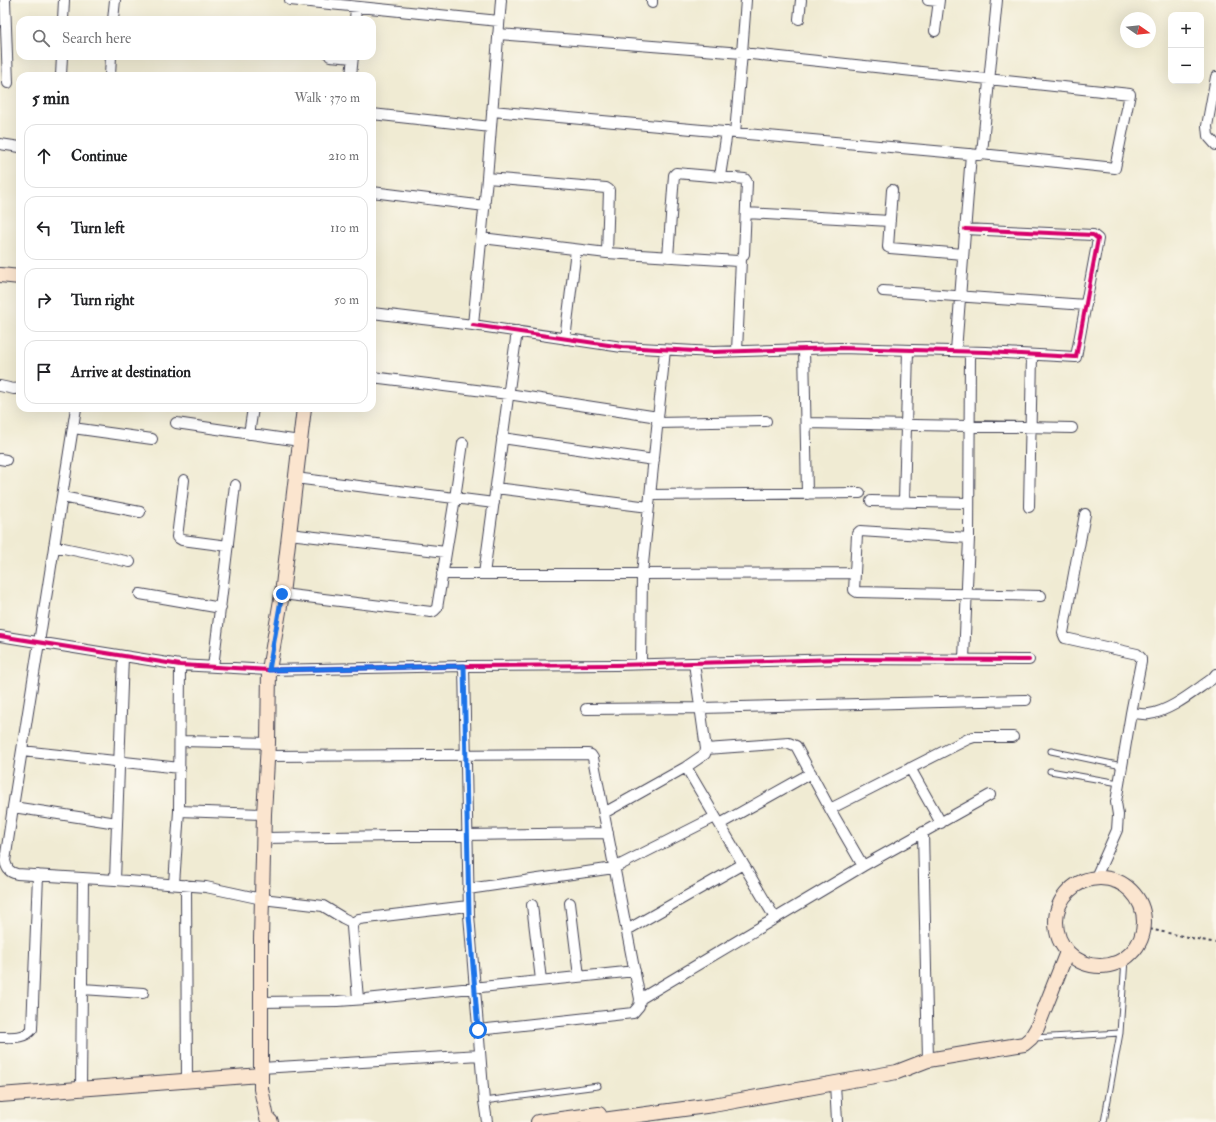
<!DOCTYPE html>
<meta charset="utf-8">
<style>
:root{--surface:#fff;--page:#f2f2f2;--text:#202124;--muted:#757577;--line:#e0e0e0}
body{margin:0;font-family:"IM FELL Double Pica",serif;background:var(--page);color:var(--text)}
.controls{position:absolute;right:12px;top:12px;display:grid;overflow:hidden;border-radius:8px;box-shadow:0 4px 16px #0002}
.controls button{width:36px;height:36px;display:grid;place-items:center;padding:0;border:0;border-bottom:1px solid var(--line);background:var(--surface);color:var(--text);font:20px sans-serif}
.compass{position:absolute;left:1120px;top:12px;width:36px;height:36px;border-radius:50%;background:var(--surface);box-shadow:0 4px 16px #0002;rotate:104deg}
.stop{position:absolute;width:12px;height:12px;margin:-9px;border:3px solid #1a73e8;border-radius:50%;background:#fff}
.stop.end{background:#1a73e8;border-color:#fff;box-shadow:0 1px 4px #0008}
.list{margin:0;padding:0;list-style:none}
h2{display:flex;justify-content:space-between;align-items:center;height:52px;margin:0;padding:0 16px;font-size:17px}
h2 small{font-size:13px;font-weight:400;color:var(--muted)}
.list li{display:grid;grid-template-columns:26px 1fr auto;gap:12px;align-items:center;box-sizing:border-box;height:64px;margin:0 8px 8px;padding:0 8px;border:1px solid var(--line);border-radius:12px}
.list b{display:block;font-size:15px;white-space:nowrap}
.list em{font-size:13px;font-style:normal;color:var(--muted)}
.icon{flex:none;width:22px;height:22px;fill:none;stroke:currentColor;stroke-width:2;stroke-linecap:round;stroke-linejoin:round}
.map{position:relative;flex:none;width:1216px;height:1122px;overflow:hidden}
.search{position:absolute;background:var(--surface);box-shadow:0 4px 16px #0002;left:16px;top:16px;width:360px;height:44px;display:flex;align-items:center;gap:10px;box-sizing:border-box;padding:0 14px;border-radius:12px;color:var(--muted);font-size:15px}
.panel{position:absolute;background:var(--surface);box-shadow:0 4px 16px #0002;left:16px;top:72px;width:360px;height:340px;border-radius:12px}
.map>svg:first-child{display:block}
.lines{fill:none;stroke-linecap:round;stroke-linejoin:round}
.lane-casing{stroke:#414052;stroke-width:7}
.street-casing{stroke:#414052;stroke-width:12}
.secondary-casing{stroke:#414052;stroke-width:16}
.path{stroke:#414052;stroke-width:2;stroke-dasharray:3 3;stroke-linecap:butt}
.lane{stroke:#fff;stroke-width:5}
.street{stroke:#fff;stroke-width:10}
.secondary{stroke:#fbe5cf;stroke-width:14}
.cycleway-casing{stroke:#fbf7ec;stroke-width:6}
.cycleway{stroke:#d6006c;stroke-width:4}
.route{stroke:#1a73e8;stroke-width:5}
</style>
<div class="map">
<svg width="1216" height="1122" viewBox="0 0 1216 1122">
<rect width="100%" height="100%" fill="#fbf7ec"/>
<filter id="ink" filterUnits="userSpaceOnUse"><feTurbulence type="fractalNoise" baseFrequency=".025" numOctaves="2"/><feDisplacementMap in="SourceGraphic" scale="8" xChannelSelector="R" yChannelSelector="G"/><feConvolveMatrix kernelMatrix="1 2 1 2 8 2 1 2 1" color-interpolation-filters="sRGB"/></filter>
<filter id="wash" filterUnits="userSpaceOnUse"><feTurbulence type="fractalNoise" baseFrequency=".012" numOctaves="4" result="noise"/><feDisplacementMap in="SourceGraphic" scale="16" xChannelSelector="R" yChannelSelector="G"/><feGaussianBlur stdDeviation="0.9" result="paint"/><feColorMatrix in="noise" values="0 0 0 0 0 0 0 0 0 0 0 0 0 0 0 0 0 1.4 0 .05"/><feComposite in="paint" operator="in"/></filter>
<g filter="url(#wash)">
<rect width="100%" height="100%" fill="#f0ebd3"/>
</g>
<g filter="url(#ink)">
<g class="lines">
<defs>
<path id="lane" d="M1051 751 1122 766
M1050 771 1119 783
M1034 1038 1120 1033
M484 1101 598 1086
M1104 1122 1120 1033 1125 959"/>
<path id="street" d="M5 0 8 83
M290 0 499 21
M928 0 938 1
M652 3V0
M799 19 801 0
M63 20 64 0
M113 20 115 0
M355 20 356 7
M935 31 939 0
M498 34 742 53 1130 94 1115 168 981 154
M330 56 353 58
M61 76 62 56
M110 76 111 56
M351 76 353 56
M1216 77 1207 126 1208 136 1216 145
M492 111 979 155 982 153 997 0
M372 114 491 127
M735 133 742 53 746 0
M0 144 20 147
M720 176 727 132
M487 178 606 188 609 190 607 253
M892 190 888 247 890 248 963 254
M372 192 485 206
M746 213 890 221
M482 238 607 253 738 261 741 259 744 254 747 182 745 179 676 173 674 175 668 257
M883 291 1086 305
M372 313 473 325 487 178 501 0
M473 325 622 347 713 352 840 348 986 352 1076 357 1098 239 1093 235 965 229
M565 339 576 250
M804 349 807 494
M737 351 741 259
M956 351 971 154
M372 377 508 394 658 417
M0 386 14 389 20 388
M76 408 13 807 5 861C7 869 9 872 17 874L115 880 206 887 262 899 323 906 343 918 353 923
M176 423 300 441
M657 423 766 421
M806 423 1072 428
M73 428 152 439
M249 434 253 408
M502 438 654 460
M0 459 6 460
M295 478 494 503
M184 480 177 537 182 540 228 546
M496 488 649 507
M650 495 860 493
M62 497 140 512
M871 501 969 503
M904 502 908 350
M1029 507 1032 355
M1085 514 1063 633 1065 638 1137 654 1141 658V662L1131 713 1116 802 1118 815 1117 830 1096 877
M289 534 446 552
M54 546 130 562
M855 573 857 534 860 531 969 538
M442 574H642L855 573 854 590 857 592 1041 596
M484 574 517 331
M140 594 221 608
M282 594 431 612 434 611 437 608 455 498 463 443
M0 636 180 665 269 670 464 666 616 665 842 659 1029 660
M964 659 969 538 970 352
M641 664 642 574 665 350
M464 666 469 915 484 1101 487 1122
M213 667 235 485
M586 709 701 708 1026 700
M1131 713C1137 713 1144 715 1149 714 1171 711 1194 691 1212 679L1216 674
M180 741 268 743
M706 749 789 743 796 746 830 809 863 866
M22 751 180 768
M268 756 588 754 591 755 593 758 640 999 639 1006 633 1013 478 1030
M686 767 775 918
M910 768 941 823
M13 807 117 823
M830 809 968 739 974 737H1013
M179 811 264 814
M604 813 686 767 705 754 706 749 694 663
M720 824 811 773
M923 832 928 1060
M264 838 608 833
M115 880 123 656
M174 884 179 811 180 665
M186 885 187 1081
M468 889 614 868 715 817
M570 903 579 976
M532 905 541 980
M627 930 743 864
M82 989 143 993
M358 999 352 927 353 923 359 919 468 906
M640 999 863 866 990 795
M261 1002 338 1001 366 999 635 971
M0 1037C11 1037 25 1039 32 1029L38 875
M261 1068 480 1055
M835 1083 837 1122
M81 1089 83 878"/>
<path id="secondary" d="M0 275 20 277
M1056 922a44 44 0 1 1 88 0a44 44 0 1 1-88 0Z
M0 1095 261 1075
M271 1122 267 1118 261 1089V939L264 814 268 743 269 670 282 594 304 408
M538 1122 599 1114
M588 1122 713 1105 897 1072 928 1060 1024 1044 1031 1038 1037 1028 1067 952"/>
</defs>
<use href="#lane" class="lane-casing"/>
<use href="#street" class="street-casing"/>
<use href="#secondary" class="secondary-casing"/>
<path class="path" d="M1144 928 1216 943"/>
<use href="#lane" class="lane"/>
<use href="#street" class="street"/>
<use href="#secondary" class="secondary"/>
<defs>
<path id="cycleway" d="M473 325 622 347 713 352 840 348 986 352 1076 357 1098 239 1093 235 965 229
M0 636 180 665 269 670 464 666 616 665 842 659 1029 660"/>
</defs>
<use href="#cycleway" class="cycleway-casing"/>
<use href="#cycleway" class="cycleway"/>
</g>
</g>
<g class="lines" filter="url(#ink)">
<path class="route" d="M282 594 269 670 464 666 469 915 478 1030"/>
</g>
</svg>
<div class="controls">
<button>+</button>
<button>−</button>
</div>
<svg class="compass" viewBox="-18 -18 36 36"><path d="M0-13l5 13h-10z" fill="#e53935"/><path d="M0 13l5-13h-10z" fill="#757577"/></svg>
<div class="stop" style="left:478px;top:1030px"></div>
<div class="stop end" style="left:282px;top:594px"></div>
<div class="search"><svg class="icon" aria-label="search" viewBox="0 0 24 24"><circle cx="10" cy="10" r="6"/><path d="M15 15l6 6"/></svg>Search here</div>
<section class="panel">
<h2>5 min<small>Walk · 370 m</small></h2>
<ul class="list">
<li><svg class="icon" aria-label="ahead" viewBox="0 0 24 24"><path d="M12 20V5M6 11l6-6 6 6"/></svg><div><b>Continue</b></div><em>210 m</em></li>
<li><svg class="icon" aria-label="left" viewBox="0 0 24 24"><path d="M17 20v-9H6M10 6l-5 5 5 5"/></svg><div><b>Turn left</b></div><em>110 m</em></li>
<li><svg class="icon" aria-label="right" viewBox="0 0 24 24"><path d="M7 20v-9h11M14 6l5 5-5 5"/></svg><div><b>Turn right</b></div><em>50 m</em></li>
<li><svg class="icon" aria-label="arrive" viewBox="0 0 24 24"><path d="M6 21V4h12l-3 4 3 4H6"/></svg><div><b>Arrive at destination</b></div></li>
</ul>
</section>
</div>
